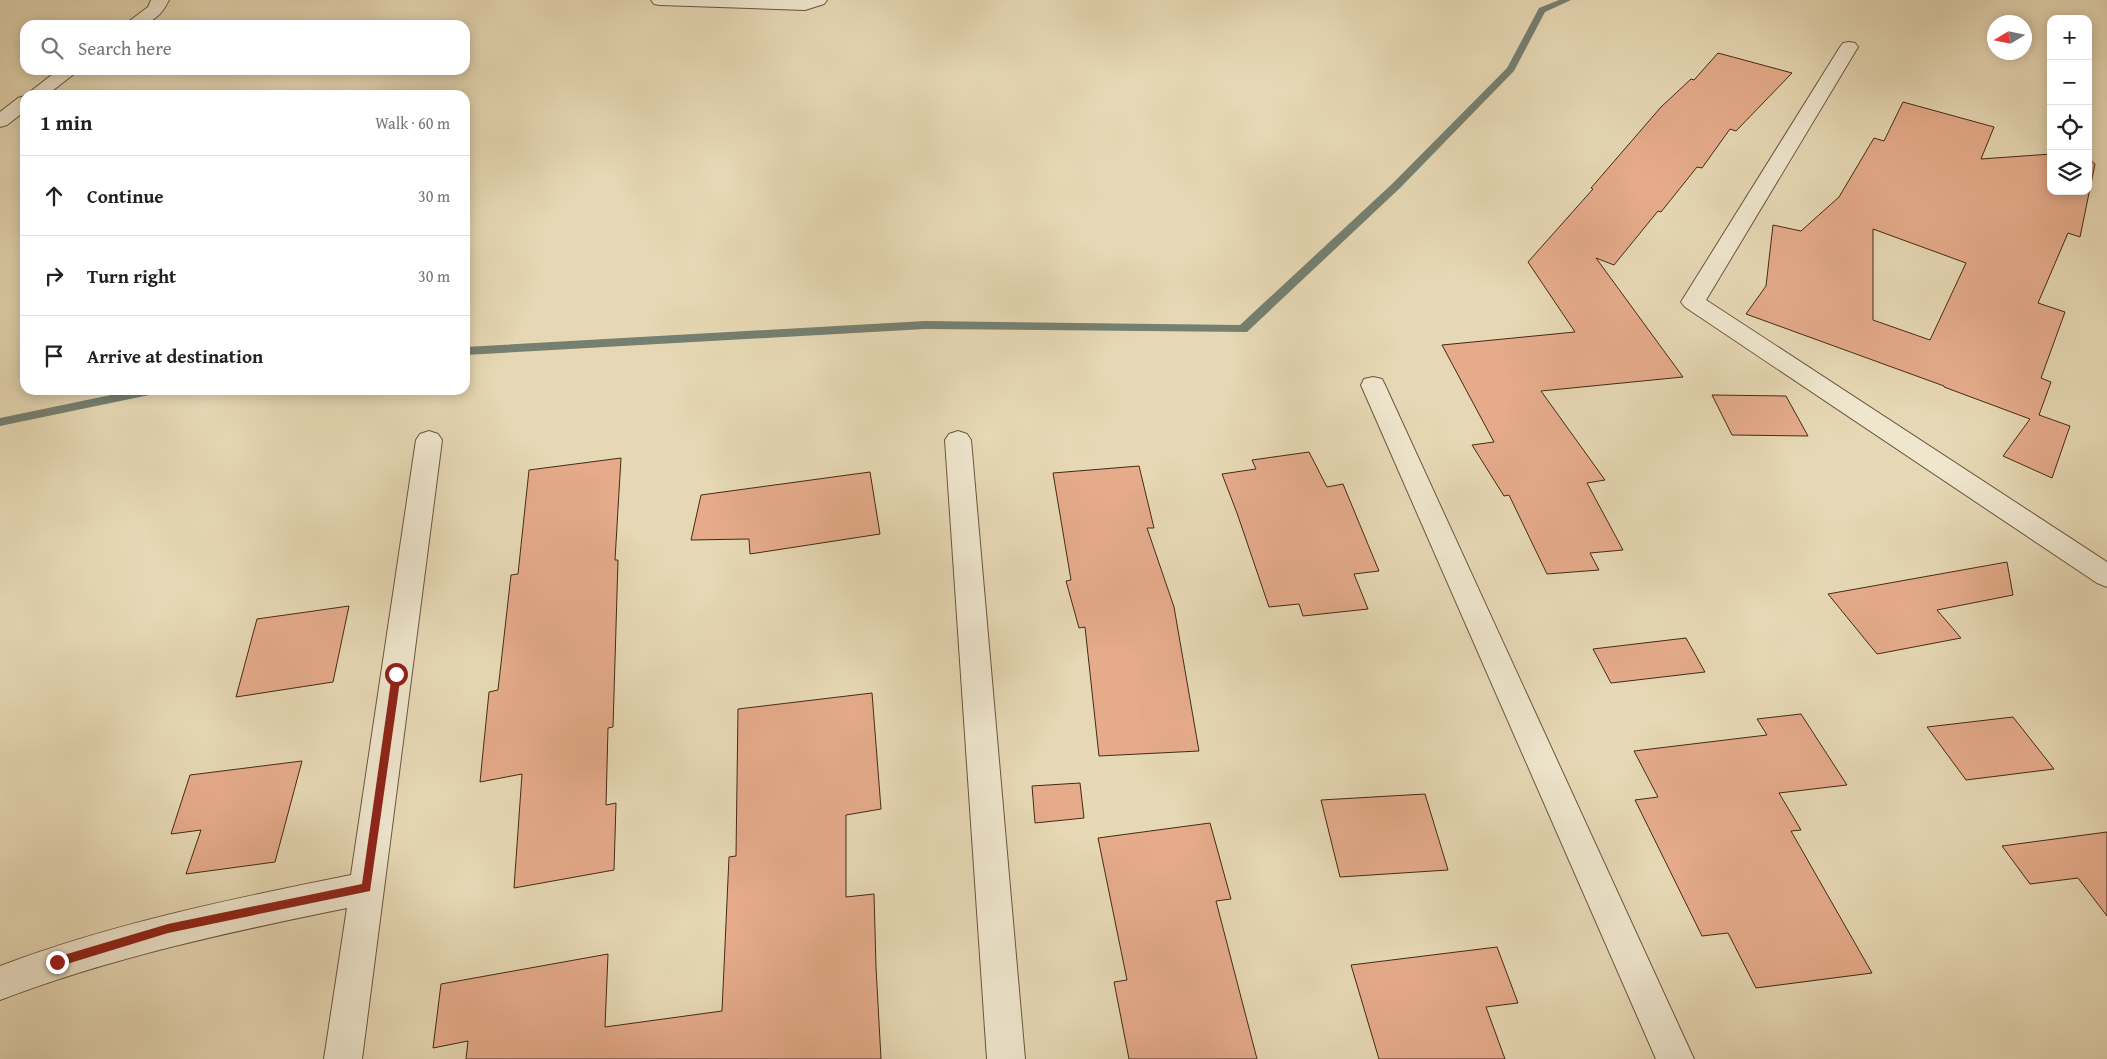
<!DOCTYPE html>
<meta charset="utf-8">
<style>
:root{--surface:#fff;--page:#f6f6f6;--text:#202124;--muted:#757577;--line:#e0e0e0}
body{margin:0;font-family:"Gentium Book Plus",serif;background:var(--page);color:var(--text)}
.controls{position:absolute;right:15px;top:15px;display:grid;overflow:hidden;border-radius:10px;box-shadow:0 2px 12px #0003}
.controls button{width:45px;height:45px;display:grid;place-items:center;padding:0;border:0;border-bottom:1px solid var(--line);background:var(--surface);color:var(--text);font:25px sans-serif}
.compass{position:absolute;left:1987px;top:15px;width:45px;height:45px;border-radius:50%;background:var(--surface);box-shadow:0 2px 12px #0003;rotate:260deg}
.stop{position:absolute;width:15px;height:15px;margin:-11px;border:4px solid #8f2418;border-radius:50%;background:#fff}
.stop.end{background:#8f2418;border-color:#fff;box-shadow:0 1px 5px #0008}
.list{margin:0;padding:0;list-style:none}
h2{display:flex;justify-content:space-between;align-items:center;height:65px;margin:0;padding:0 20px;font-size:21px}
h2 small{font-size:16px;font-weight:400;color:var(--muted)}
.list li{display:grid;grid-template-columns:32px 1fr auto;gap:15px;align-items:center;box-sizing:border-box;height:80px;padding:0 20px;border-top:1px solid var(--line)}
.list b{display:block;font-size:19px;white-space:nowrap}
.list em{font-size:16px;font-style:normal;color:var(--muted)}
.icon{flex:none;width:28px;height:28px;fill:none;stroke:currentColor;stroke-width:2;stroke-linecap:round;stroke-linejoin:round}
.map{position:relative;flex:none;width:2107px;height:1059px;overflow:hidden}
.search{position:absolute;background:var(--surface);box-shadow:0 2px 12px #0003;left:20px;top:20px;width:450px;height:55px;display:flex;align-items:center;gap:12px;box-sizing:border-box;padding:0 18px;border-radius:15px;color:var(--muted);font-size:19px}
.panel{position:absolute;background:var(--surface);box-shadow:0 2px 12px #0003;left:20px;top:90px;width:450px;height:305px;border-radius:15px}
.map>svg:first-child{display:block}
.lines{fill:none;stroke-linecap:round;stroke-linejoin:round}
.stream{fill:#758071;fill-rule:evenodd}
.building{fill:#e5ab8b;stroke:#442a15;fill-rule:evenodd}
.street-casing{stroke:#6c563d;stroke-width:2}
.street{fill:#efe6ce;fill-rule:evenodd}
.route{fill:#8f2418}
</style>
<div class="map">
<svg width="2107" height="1059" viewBox="0 0 2107 1059">
<rect width="100%" height="100%" fill="#e6d8b4"/>
<filter id="stains"><feTurbulence type="fractalNoise" baseFrequency=".004" numOctaves="4"/><feColorMatrix values="0 0 0 0 .2 0 0 0 0 .09 0 0 0 0 .02 0 0 0 .5 -.17"/></filter>
<radialGradient id="worn" r=".72"><stop offset=".6" stop-color="#630" stop-opacity="0"/><stop offset="1" stop-color="#630" stop-opacity=".3"/></radialGradient>
<g class="lines">
<path class="stream" d="M1559 0H1571L1545 12 1514 71 1400 188 1247 332 925 329 465 355V347L925 321 1240 325 1392 184 1507 68 1539 8Z
M135 390H160L154 394 0 426V418Z"/>
</g>
<path class="building" d="M1718 53 1792 73 1736 131 1730 129 1702 168 1697 167 1661 212 1658 211 1614 265 1596 258 1683 377 1541 391 1605 480 1587 483 1623 550 1590 553 1599 570 1547 574 1509 495 1504 496 1472 445 1494 442 1442 345 1575 332 1528 262 1593 189 1591 188 1661 107 1691 79 1694 80Z
M1903 102 1994 127 1981 159 2051 154V191H2088V158L2095 164 2080 237 2068 233 2038 303 2065 312 2041 378 2051 382 2039 415 2070 426 2052 478 2003 456 2030 419 1944 387V386L1746 314 1766 286 1773 225 1801 231 1839 197 1874 138 1884 141ZM1873 229 1966 263 1930 340 1873 320Z
M1712 395 1786 396 1808 436 1732 435Z
M1309 452 1327 487 1343 484 1379 571 1354 574 1368 609 1303 616 1299 604 1269 607 1237 513 1222 474 1256 469 1252 460Z
M621 458 615 560H618L613 727 608 728 606 805 616 803 614 870 514 888 522 774 480 782 489 692 498 690 511 575 518 574 529 470Z
M1139 466 1154 528H1147L1174 607 1199 751 1099 756 1085 627 1079 628 1066 581 1071 580 1053 473Z
M870 472 880 534 750 554 749 539 691 540 701 495Z
M2007 562 2013 595 1937 610 1961 638 1877 654 1828 594Z
M349 606 333 682 236 697 257 619Z
M1686 638 1705 672 1611 683 1593 649Z
M872 693 881 809 846 815V897L874 894 876 967 881 1059H466L468 1041 433 1048 441 984 608 954 605 1027 722 1011 729 857 736 856 738 709Z
M1801 714 1847 785 1779 793 1801 830 1791 831 1872 973 1756 988 1728 933 1702 936 1635 800 1658 797 1634 751 1767 735 1757 719Z
M2013 717 2054 769 1966 780 1927 727Z
M302 761 275 862 186 874 201 830 171 834 190 775Z
M1080 783 1084 818 1035 823 1032 786Z
M1425 794 1448 870 1340 877 1321 800Z
M1210 823 1231 899 1216 901 1257 1059H1129L1114 982 1127 980 1098 838Z
M2107 832V916L2078 878 2030 884 2002 846Z
M1497 947 1518 1003 1486 1007 1505 1059H1379L1351 965Z"/>
<g class="lines">
<defs>
<path id="street" d="M151 0H169C158 22 147 25 124 25L148 7Z
M651 0H827L824 4 805 10 660 5 654 4Z
M1849 42 1855 43 1858 47 1706 300 2107 562V587L2097 583 1685 307 1681 302 1840 47 1843 43Z
M58 70H79L47 95H26Z
M25 96V111L7 125 0 127V112L18 98Z
M1373 377 1382 379 1385 385 1694 1059H1656L1361 385 1364 379Z
M429 431 438 434 442 440 362 1059H324L347 908C229 932 113 957 0 1000V966C114 923 232 899 351 875L416 440 420 434Z
M958 431 967 434 971 440 1025 1059H987L945 440 949 434Z"/>
</defs>
<use href="#street" class="street-casing"/>
<use href="#street" class="street"/>
</g>
<path class="route" d="M396 670 401 674 370 891 168 933 57 967 53 965 52 962 53 958 57 957 168 924 362 884 392 674Z"/>
<rect width="100%" height="100%" filter="url(#stains)"/>
<rect width="100%" height="100%" fill="url(#worn)"/>
</svg>
<div class="controls">
<button>+</button>
<button>−</button>
<button><svg class="icon" aria-label="locate" viewBox="0 0 24 24"><circle cx="12" cy="12" r="6"/><path d="M12 2v4M12 18v4M2 12h4M18 12h4"/></svg></button>
<button><svg class="icon" aria-label="layers" viewBox="0 0 24 24"><path d="M12 4l9 5-9 5-9-5zM3 14l9 5 9-5"/></svg></button>
</div>
<svg class="compass" viewBox="-18 -18 36 36"><path d="M0-13l5 13h-10z" fill="#e53935"/><path d="M0 13l5-13h-10z" fill="#757577"/></svg>
<div class="stop" style="left:396px;top:674px"></div>
<div class="stop end" style="left:57px;top:962px"></div>
<div class="search"><svg class="icon" aria-label="search" viewBox="0 0 24 24"><circle cx="10" cy="10" r="6"/><path d="M15 15l6 6"/></svg>Search here</div>
<section class="panel">
<h2>1 min<small>Walk · 60 m</small></h2>
<ul class="list">
<li><svg class="icon" aria-label="ahead" viewBox="0 0 24 24"><path d="M12 20V5M6 11l6-6 6 6"/></svg><div><b>Continue</b></div><em>30 m</em></li>
<li><svg class="icon" aria-label="right" viewBox="0 0 24 24"><path d="M7 20v-9h11M14 6l5 5-5 5"/></svg><div><b>Turn right</b></div><em>30 m</em></li>
<li><svg class="icon" aria-label="arrive" viewBox="0 0 24 24"><path d="M6 21V4h12l-3 4 3 4H6"/></svg><div><b>Arrive at destination</b></div></li>
</ul>
</section>
</div>
